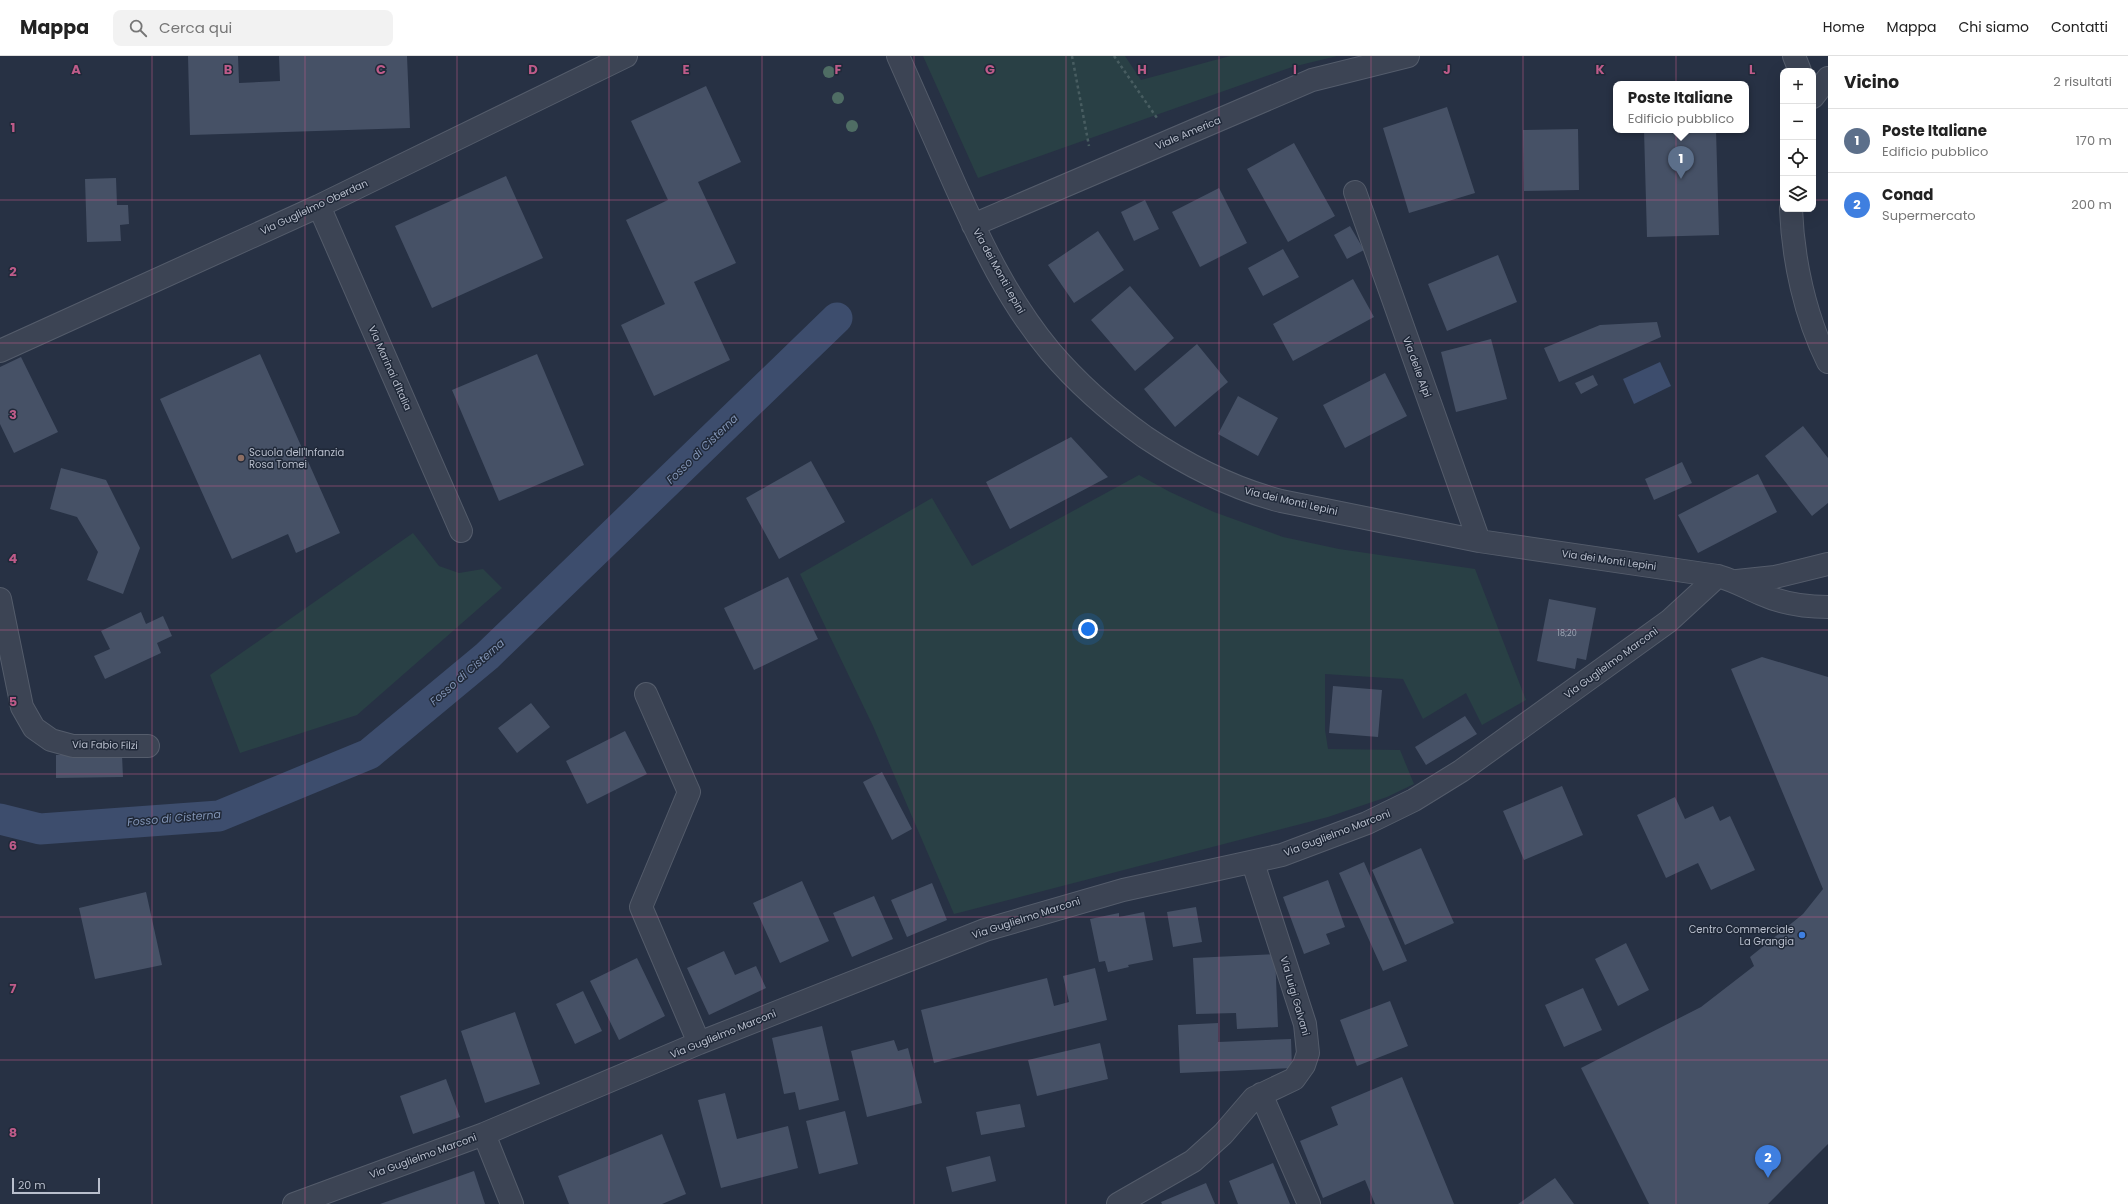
<!DOCTYPE html>
<html lang="it">
<meta charset="utf-8">
<style>
:root{--surface:#fff;--page:#f2f2f2;--text:#222;--muted:#767676;--line:#e0e0e0;--accent:#0f766e}
body{margin:0;font-family:Poppins,sans-serif;background:var(--page);color:var(--text)}
.controls{position:absolute;right:12px;top:12px;display:grid;overflow:hidden;border-radius:8px;box-shadow:0 4px 16px #0002}
.controls button{width:36px;height:36px;display:grid;place-items:center;padding:0;border:0;border-bottom:1px solid var(--line);background:var(--surface);color:var(--text);font:20px sans-serif}
.scale{position:absolute;left:12px;bottom:10px;width:88px;box-sizing:border-box;padding-left:4px;border:2px solid #b9bfcd;border-top:0;font-size:11px;line-height:14px;white-space:nowrap;color:#b9bfcd;-webkit-text-stroke:3px #202939;paint-order:stroke}
.you{position:absolute;left:1088px;top:573px;width:14px;height:14px;margin:-10px;border:3px solid #fff;border-radius:50%;background:#1a73e8;box-shadow:0 0 0 6px #1a73e833}
.badge{display:grid;place-items:center;width:26px;height:26px;border-radius:50%;background:var(--accent);color:#fff;font-size:13px;font-weight:700}
.pin{position:absolute;translate:-50% -33px;filter:drop-shadow(0 1px 2px #0008)}
.pin::after{content:'';position:absolute;top:21px;width:14px;height:12px;background:inherit;clip-path:polygon(0 0,100% 0,50% 100%)}
.popup{position:absolute;left:1613px;top:25px;width:136px;height:52px;box-sizing:border-box;display:grid;place-content:center;border-radius:8px;background:var(--surface);filter:drop-shadow(0 1px 3px #0005);font-size:13px;white-space:nowrap;color:var(--muted)}
.popup b{font-size:15px;color:var(--text)}
.popup::after{content:'';position:absolute;left:50%;top:100%;margin-left:-8px;border:8px solid transparent;border-top-color:var(--surface)}
.list{margin:0;padding:0;list-style:none}
h2{display:flex;justify-content:space-between;align-items:center;height:52px;margin:0;padding:0 16px;font-size:17px}
h2 small{font-size:13px;font-weight:400;color:var(--muted)}
.list li{display:grid;grid-template-columns:26px 1fr auto;gap:12px;align-items:center;box-sizing:border-box;height:64px;padding:0 16px;border-top:1px solid var(--line)}
.list b{display:block;font-size:15px;white-space:nowrap}
.list p{margin:0;font-size:13px;white-space:nowrap;color:var(--muted)}
.list em{font-size:13px;font-style:normal;color:var(--muted)}
.icon{flex:none;width:22px;height:22px;fill:none;stroke:currentColor;stroke-width:2;stroke-linecap:round;stroke-linejoin:round}
.map{position:relative;flex:none;width:1828px;height:1148px;overflow:hidden}
header{display:flex;align-items:center;gap:24px;box-sizing:border-box;height:56px;padding:0 20px;background:var(--surface);border-bottom:1px solid var(--line)}
header strong{font-size:19px}
nav{display:flex;gap:22px;margin-inline-start:auto;font-size:14px}
.search{width:280px;height:36px;background:var(--page);display:flex;align-items:center;gap:10px;box-sizing:border-box;padding:0 14px;border-radius:8px;color:var(--muted);font-size:15px}
main{display:flex}
aside{flex:1;background:var(--surface)}
.map>svg:first-child{display:block}
.green{fill:#294045}
.water{fill:#3d4d6d}
.lines{fill:none;stroke-linecap:round;stroke-linejoin:round}
.canal{stroke:#3d4d6d;stroke-width:31}
.building{fill:#465166}
.minor-casing{stroke:#545c6b;stroke-width:24}
.path{stroke:#485d61;stroke-width:2.5;stroke-dasharray:3 3;stroke-linecap:butt}
.minor{stroke:#3c4454;stroke-width:22}
.tree{fill:#4f6d64}
.grid{fill:none;stroke:#be5b89;stroke-width:1;stroke-opacity:0.55}
.education-dot{fill:#8d6e63;stroke:#202939;stroke-width:1.5}
.shop-dot{fill:#3f7fe0;stroke:#202939;stroke-width:1.5}
.labels{text-anchor:middle;dominant-baseline:central;stroke-width:3;stroke-linejoin:round;paint-order:stroke}
.number-label{font-size:8px;fill:#9ca4b3}
.street-label{font-size:10px;fill:#b9bfcd;stroke:#202939}
.poi-label{font-size:10px;fill:#b9bfcd;stroke:#202939;text-anchor:start}
.water-label{font-size:11px;font-style:italic;fill:#8093b4;stroke:#202939}
.grid-label{font-size:13px;text-anchor:middle;font-weight:bold;fill:#be5b89;stroke:#202939;stroke-width:3;stroke-linejoin:round;paint-order:stroke}
</style>
<header>
<strong>Mappa</strong>
<div class="search"><svg class="icon" aria-label="search" viewBox="0 0 24 24"><circle cx="10" cy="10" r="6"/><path d="M15 15l6 6"/></svg>Cerca qui</div>
<nav><a>Home</a><a>Mappa</a><a>Chi siamo</a><a>Contatti</a></nav>
</header>
<main>
<div class="map">
<svg width="1828" height="1148" viewBox="0 0 1828 1148">
<rect width="100%" height="100%" fill="#273144"/>
<path class="green" d="M923 0H1125L1141 24 1230 0H1337L1292 11 978 122Z
M1139 419 1170 436 1214 456 1283 481 1339 493 1475 513 1526 644 1482 669 1466 637 1423 663 1403 623 1325 618V674L1328 693 1400 694 1414 728 1387 741 1328 761 954 858 873 670 800 518 932 442 972 510Z
M413 477 439 510 459 517 483 513 502 532 357 659 240 697 210 619Z"/>
<path class="water" d="M1660 306 1671 330 1634 348 1623 323Z"/>
<g class="lines">
<path class="canal" d="M0 763 40 773 219 760 369 698 487 600 837 262"/>
</g>
<path class="building" d="M188 0H238L239 27 280 25 279 0H407L410 72 190 79Z
M706 30 741 106 698 126 736 207 694 226 730 304 654 340 621 269 665 248 626 164 668 144 631 65Z
M1447 51 1475 137 1409 157 1383 72Z
M1578 73 1579 134 1524 135 1523 74Z
M1644 74H1716L1719 179 1647 181Z
M1294 87 1335 160 1288 186 1247 113Z
M506 120 543 202 432 252 395 170Z
M116 122 117 149H128L129 168 120 169 121 185 87 186 85 123Z
M1219 132 1247 187 1200 211 1172 156Z
M1145 144 1159 173 1134 185 1121 156Z
M1350 170 1364 194 1347 203 1334 179Z
M1098 175 1124 214 1074 247 1048 209Z
M1283 193 1299 221 1263 240 1248 212Z
M1498 199 1517 246 1447 275 1428 228Z
M1353 223 1374 261 1293 305 1273 268Z
M1130 230 1174 282 1135 315 1091 264Z
M1657 266 1661 281 1559 326 1544 292 1600 269Z
M1491 283 1507 343 1456 356 1441 296Z
M1197 288 1228 326 1175 371 1144 333Z
M260 298 340 477 296 497 288 478 232 503 160 343Z
M537 298 584 409 499 445 452 334Z
M21 301 58 376 14 397 0 368V311Z
M1385 317 1407 360 1345 392 1323 349Z
M1593 319 1598 329 1581 338 1575 327Z
M1238 340 1278 362 1258 400 1218 378Z
M1803 370 1828 402V447L1812 460 1765 400Z
M1071 381 1108 421 1010 473 986 426Z
M811 405 845 466 779 503 746 442Z
M1682 406 1692 427 1654 444 1645 423Z
M61 412 106 424 140 492 123 538 87 524 98 496 77 461 50 453Z
M1758 418 1777 456 1698 497 1678 459Z
M788 521 818 583 754 614 724 552Z
M1549 543 1596 552 1586 604 1577 602 1575 613 1537 605Z
M141 556 146 568 163 560 172 580 157 587 161 597 105 623 94 600 110 593 101 575Z
M1762 601 1828 621V1088L1768 1148H1649L1581 1012 1701 951 1754 910 1750 901 1803 858 1823 833 1731 613Z
M1333 630 1382 634 1378 681 1329 677Z
M531 647 550 671 517 697 498 672Z
M1465 660 1477 678 1426 709 1415 691Z
M625 675 647 718 587 748 566 705Z
M56 699H122L123 721 56 722Z
M882 716 912 773 892 784 863 726Z
M1562 730 1583 779 1524 804 1503 755Z
M1675 741 1685 763 1713 750 1720 765 1730 760 1755 814 1711 834 1698 807 1666 822 1637 759Z
M1421 792 1454 867 1405 889 1372 814Z
M1364 806 1407 905 1383 915 1339 817Z
M1328 824 1345 871 1326 878 1330 888 1304 898 1283 841Z
M802 825 829 885 780 907 753 847Z
M932 827 947 864 907 881 891 844Z
M146 836 162 909 95 923 79 852Z
M874 840 893 883 852 901 833 857Z
M1196 851 1202 886 1173 891 1167 856Z
M1144 856 1153 904 1128 909 1129 911 1108 916 1105 905 1099 906 1090 863 1119 857V861Z
M1626 887 1649 934 1618 950 1595 903Z
M724 895 735 919 756 910 766 932 709 959 687 912Z
M1275 898 1278 971 1237 973 1236 957 1196 958 1193 902Z
M637 902 665 960 619 984 590 925Z
M1095 912 1107 964 934 1007 921 954 1047 922 1054 950 1069 946 1063 920Z
M1583 932 1602 974 1564 991 1545 949Z
M583 935 602 975 575 988 556 948Z
M1390 945 1408 990 1357 1010 1340 964Z
M515 956 540 1028 485 1047 461 975Z
M1218 967V986L1291 983 1292 1012 1180 1017 1178 969Z
M822 970 839 1044 799 1054 795 1036 784 1038 772 982Z
M894 984 898 995 908 992 922 1047 867 1061 851 995Z
M1100 987 1108 1023 1037 1040 1028 1004Z
M1402 1021 1454 1148H1375L1365 1124 1323 1142 1300 1085 1338 1069 1331 1051Z
M446 1023 460 1061 413 1078 400 1040Z
M725 1037 737 1083 788 1070 798 1112 721 1132 698 1044Z
M1020 1048 1025 1071 981 1079 976 1056Z
M845 1055 858 1108 819 1118 806 1065Z
M662 1078 686 1138 662 1148H569L558 1120Z
M990 1100 996 1125 952 1136 946 1111Z
M1273 1107 1290 1148H1238L1229 1125Z
M474 1115 485 1148H380Z
M1555 1122 1574 1148H1518Z
M1206 1127 1215 1148H1162L1161 1146Z"/>
<g class="lines">
<defs>
<path id="minor" d="M898 0C917 43 936 86 955 129 981 187 1009 246 1050 295 1078 328 1110 356 1145 381 1188 410 1231 432 1281 445L1479 485 1718 520C1735 525 1745 531 1761 538 1781 547 1806 551 1828 551
M1794 0 1800 15
M1813 41 1828 22
M1355 136 1479 485
M319 150 461 475
M1791 153C1793 204 1805 260 1828 306
M973 169 1312 24 1408 0
M0 295 319 150 626 0
M1737 525 1775 521 1828 508
M0 543 22 651 34 672 51 684 73 690H148
M646 638 689 736 641 851 699 987
M1261 1038 1309 1148
M484 1078 512 1148
M294 1148 484 1078 699 987 985 874 1123 834 1282 799 1367 767 1414 744 1461 715 1669 565 1718 520
M1118 1148 1193 1105 1223 1078 1254 1042 1294 1023 1304 1009 1308 997 1305 968 1253 807"/>
</defs>
<use href="#minor" class="minor-casing"/>
<path class="path" d="M1072 0 1089 90
M1114 0 1157 62"/>
<use href="#minor" class="minor"/>
</g>
<g class="tree">
<circle cx="829" cy="16" r="6"/>
<circle cx="838" cy="42" r="6"/>
<circle cx="852" cy="70" r="6"/>
</g>
<path class="grid" d="M152 0V1148M305 0V1148M457 0V1148M609 0V1148M762 0V1148M914 0V1148M1066 0V1148M1219 0V1148M1371 0V1148M1523 0V1148M1676 0V1148M0 144H1783M1813 144H1828M0 287H1828M0 430H1828M0 574H1828M0 718H1828M0 861H1828M0 1004H1828"/>
<circle class="education-dot" cx="241" cy="402" r="4"/>
<circle class="shop-dot" cx="1802" cy="879" r="4"/>
<g class="labels">
<g class="number-label">
<text x="1567" y="577">18;20</text>
</g>
<g class="street-label">
<text transform="translate(1188 77) rotate(-23)">Viale America</text>
<text transform="translate(314 151) rotate(-25)">Via Guglielmo Oberdan</text>
<text transform="translate(999 215) rotate(61)">Via dei Monti Lepini</text>
<text transform="translate(1417 311) rotate(70)">Via delle Alpi</text>
<text transform="translate(390 312) rotate(66)">Via Marinai d'Italia</text>
<text transform="translate(1291 445) rotate(13)">Via dei Monti Lepini</text>
<text transform="translate(1609 504) rotate(8)">Via dei Monti Lepini</text>
<text transform="translate(1611 607) rotate(-36)">Via Guglielmo Marconi</text>
<text transform="translate(105 689) rotate(1)">Via Fabio Filzi</text>
<text transform="translate(1337 777) rotate(-21)">Via Guglielmo Marconi</text>
<text transform="translate(1026 862) rotate(-18)">Via Guglielmo Marconi</text>
<text transform="translate(1295 940) rotate(74)">Via Luigi Galvani</text>
<text transform="translate(723 978) rotate(-22)">Via Guglielmo Marconi</text>
<text transform="translate(423 1100) rotate(-20)">Via Guglielmo Marconi</text>
</g>
<g class="poi-label">
<text x="249" y="396">Scuola dell'Infanzia<tspan x="249" dy="12">Rosa Tomei</tspan></text>
<text x="1794" y="873" text-anchor="end">Centro Commerciale<tspan x="1794" dy="12">La Grangia</tspan></text>
</g>
<g class="water-label">
<text transform="translate(702 393) rotate(-44)">Fosso di Cisterna</text>
<text transform="translate(467 616) rotate(-41)">Fosso di Cisterna</text>
<text transform="translate(174 762) rotate(-5)">Fosso di Cisterna</text>
</g>
</g>
<g class="grid-label">
<text x="76" y="18">A</text>
<text x="228" y="18">B</text>
<text x="381" y="18">C</text>
<text x="533" y="18">D</text>
<text x="686" y="18">E</text>
<text x="838" y="18">F</text>
<text x="990" y="18">G</text>
<text x="1142" y="18">H</text>
<text x="1295" y="18">I</text>
<text x="1447" y="18">J</text>
<text x="1600" y="18">K</text>
<text x="1752" y="18">L</text>
<text x="13" y="76">1</text>
<text x="13" y="220">2</text>
<text x="13" y="363">3</text>
<text x="13" y="507">4</text>
<text x="13" y="650">5</text>
<text x="13" y="794">6</text>
<text x="13" y="937">7</text>
<text x="13" y="1081">8</text>
</g>
</svg>
<div class="controls">
<button>+</button>
<button>−</button>
<button><svg class="icon" aria-label="locate" viewBox="0 0 24 24"><circle cx="12" cy="12" r="6"/><path d="M12 2v4M12 18v4M2 12h4M18 12h4"/></svg></button>
<button><svg class="icon" aria-label="layers" viewBox="0 0 24 24"><path d="M12 4l9 5-9 5-9-5zM3 14l9 5 9-5"/></svg></button>
</div>
<div class="scale">20 m</div>
<div class="you"></div>
<div class="pin badge" style="left:1681px;top:123px;background:#5c6f8a">1</div>
<div class="popup"><b>Poste Italiane</b>Edificio pubblico</div>
<div class="pin badge" style="left:1768px;top:1122px;background:#3f7fe0">2</div>
</div>
<aside>
<h2>Vicino<small>2 risultati</small></h2>
<ul class="list">
<li><span class="badge" style="background:#5c6f8a">1</span><div><b>Poste Italiane</b><p>Edificio pubblico</p></div><em>170 m</em></li>
<li><span class="badge" style="background:#3f7fe0">2</span><div><b>Conad</b><p>Supermercato</p></div><em>200 m</em></li>
</ul>
</aside>
</main>
